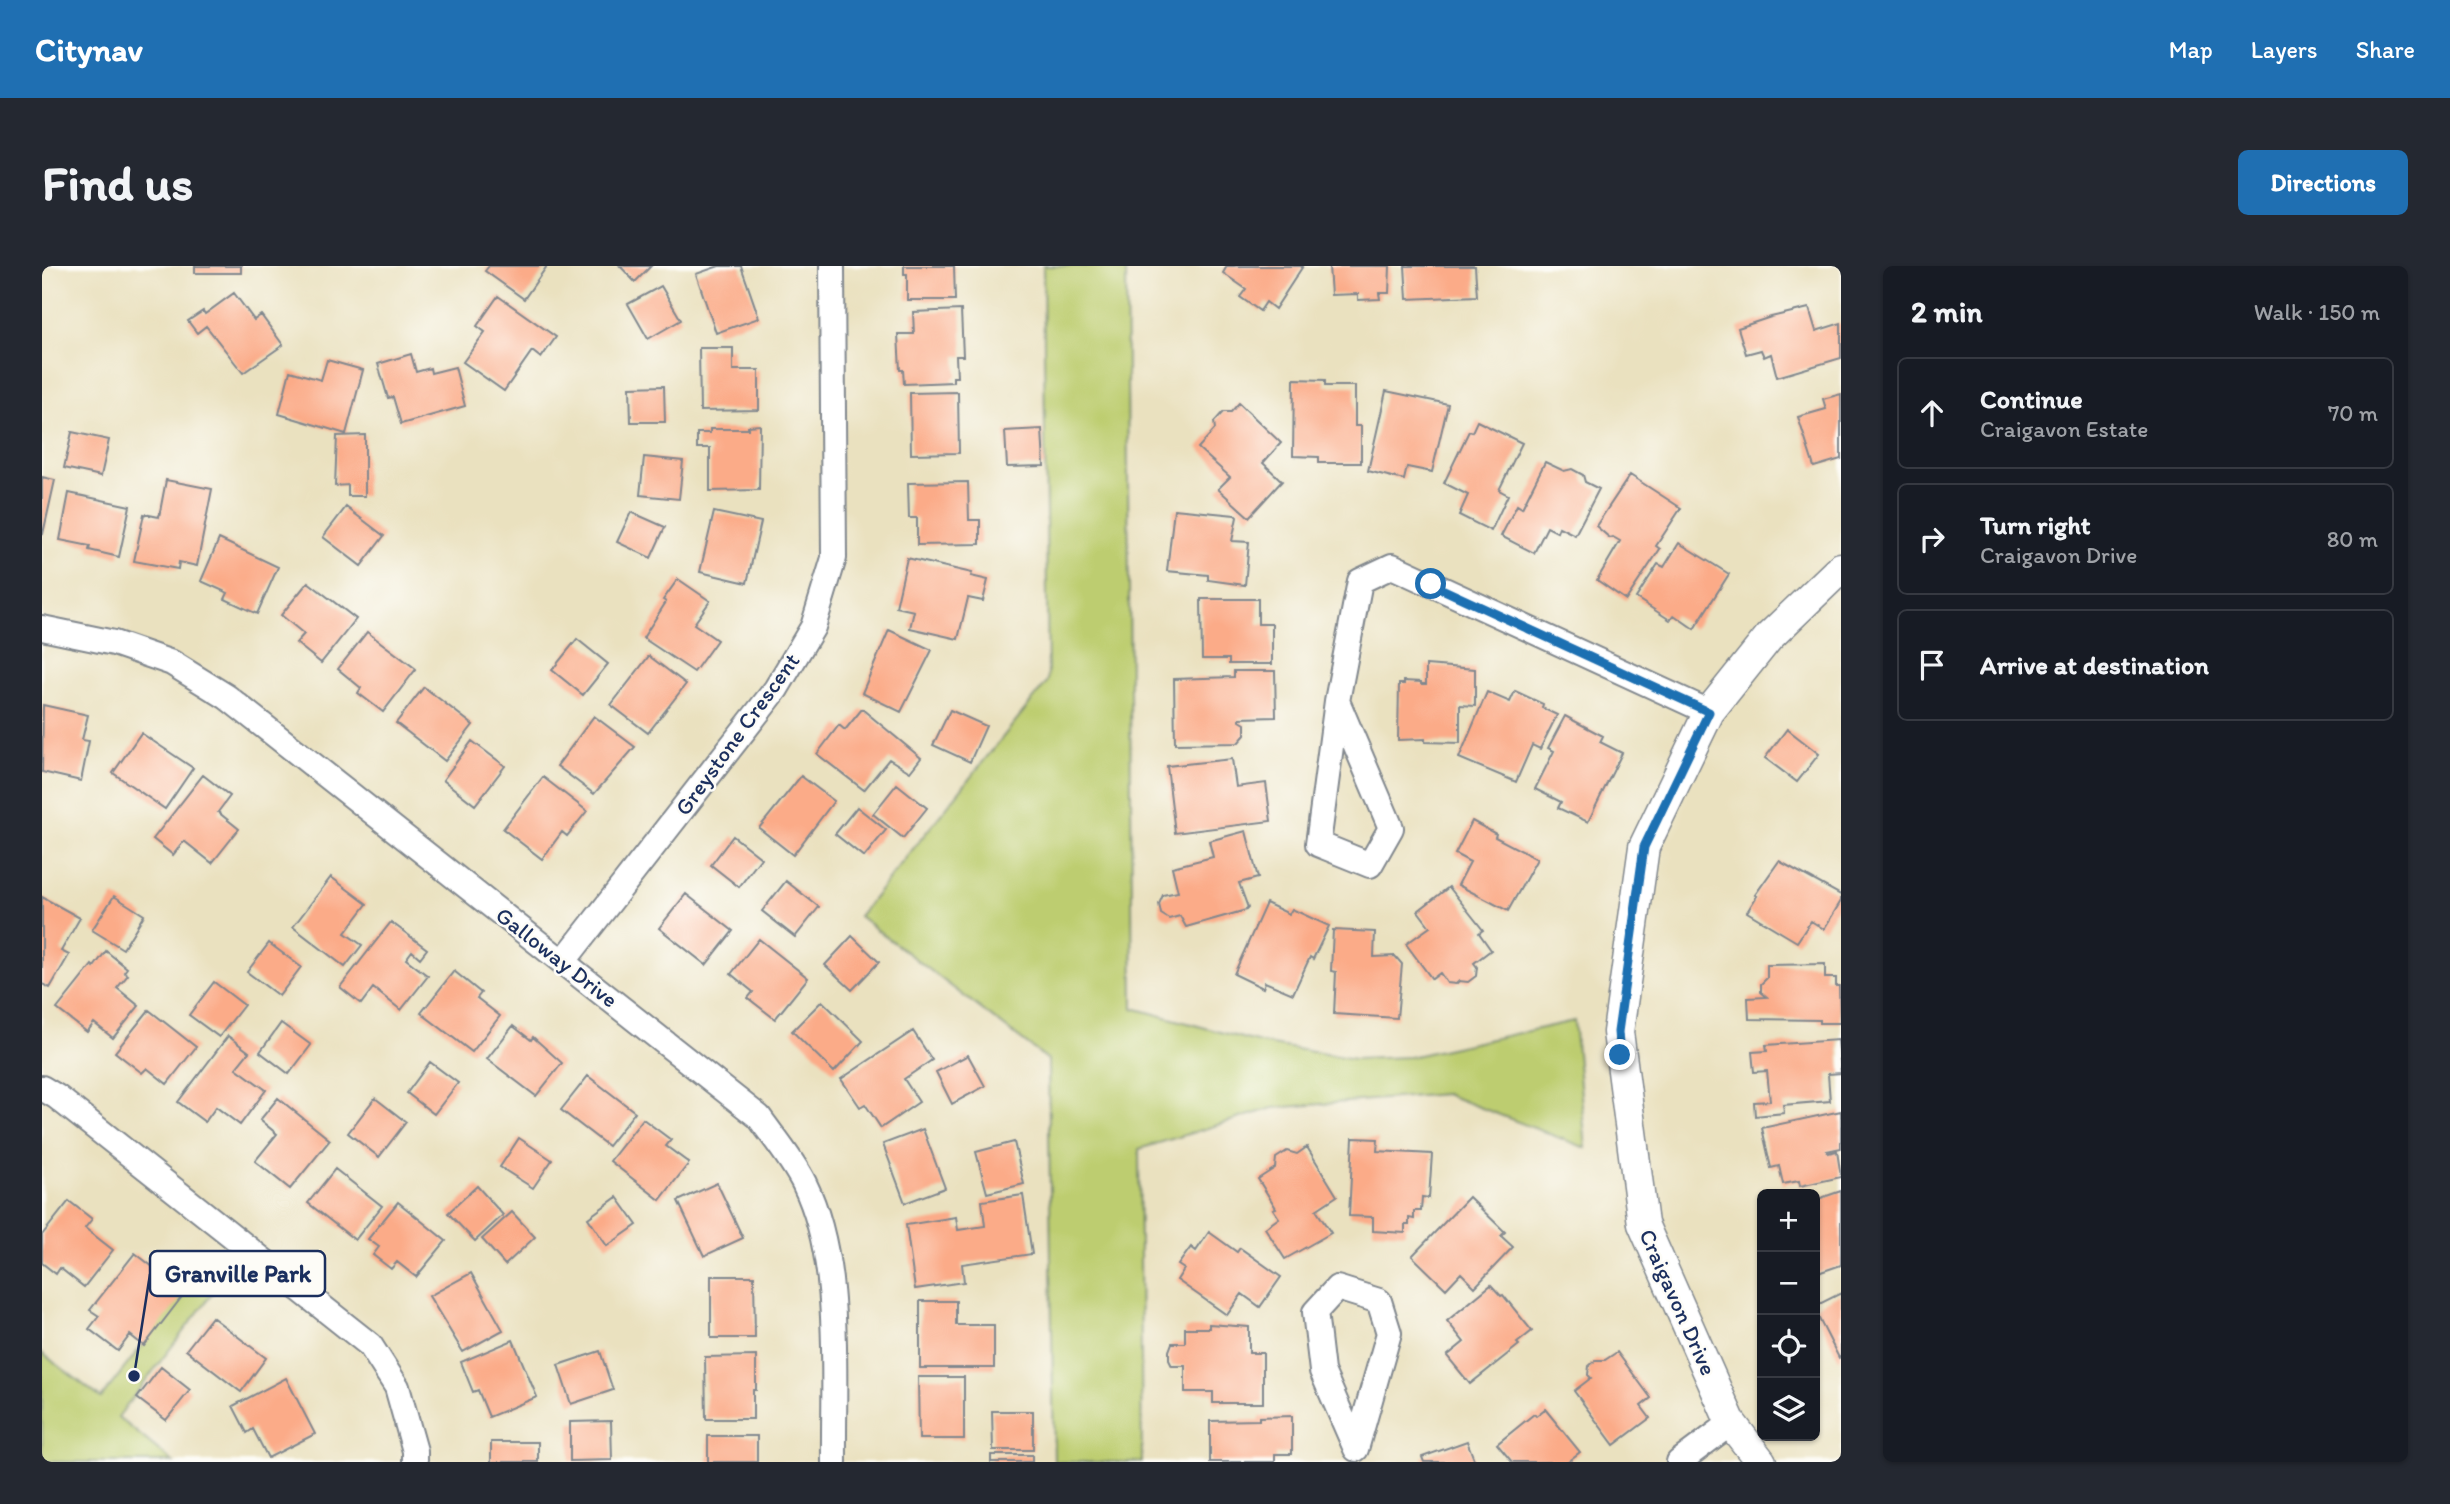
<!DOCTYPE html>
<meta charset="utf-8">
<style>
:root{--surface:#171b24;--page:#242831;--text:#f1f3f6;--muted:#9ea1a6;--line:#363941;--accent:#1f6fb2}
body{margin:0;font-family:Itim,sans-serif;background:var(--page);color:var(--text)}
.controls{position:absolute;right:21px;bottom:21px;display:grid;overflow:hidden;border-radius:10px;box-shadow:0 2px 5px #0004}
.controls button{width:63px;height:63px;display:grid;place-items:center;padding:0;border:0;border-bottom:2px solid var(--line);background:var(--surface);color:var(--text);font:35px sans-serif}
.stop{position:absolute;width:21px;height:21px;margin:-16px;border:5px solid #1f6fb2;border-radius:50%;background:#fff}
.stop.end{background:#1f6fb2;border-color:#fff;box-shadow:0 2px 7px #0008}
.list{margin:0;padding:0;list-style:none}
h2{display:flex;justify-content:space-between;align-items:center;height:91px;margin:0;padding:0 28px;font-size:30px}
h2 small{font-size:23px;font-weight:400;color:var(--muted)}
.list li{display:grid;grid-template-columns:46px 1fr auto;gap:21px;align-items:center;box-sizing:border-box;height:112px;margin:0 14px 14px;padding:0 14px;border:2px solid var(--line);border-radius:10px}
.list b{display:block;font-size:26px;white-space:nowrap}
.list p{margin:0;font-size:23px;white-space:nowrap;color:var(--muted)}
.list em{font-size:23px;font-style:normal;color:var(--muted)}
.icon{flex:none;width:38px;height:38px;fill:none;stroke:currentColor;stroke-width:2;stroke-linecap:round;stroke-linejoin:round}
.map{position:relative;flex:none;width:1799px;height:1196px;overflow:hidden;border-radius:10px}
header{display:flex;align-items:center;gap:42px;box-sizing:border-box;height:98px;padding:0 35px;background:var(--accent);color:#fff}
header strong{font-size:33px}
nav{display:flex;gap:38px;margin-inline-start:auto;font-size:24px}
.intro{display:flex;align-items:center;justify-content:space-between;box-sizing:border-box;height:168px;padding:0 42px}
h1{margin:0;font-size:49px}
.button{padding:18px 32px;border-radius:10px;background:var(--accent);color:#fff;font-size:24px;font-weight:700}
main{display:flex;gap:42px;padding:0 42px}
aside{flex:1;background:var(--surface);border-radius:10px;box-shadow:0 2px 5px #0004}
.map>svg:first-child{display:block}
.green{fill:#bdcd70;stroke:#6c7e67;stroke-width:2}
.building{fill:#fbab88}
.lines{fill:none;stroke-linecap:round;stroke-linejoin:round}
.minor-casing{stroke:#82888e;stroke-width:28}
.tertiary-casing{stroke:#82888e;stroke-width:33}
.minor{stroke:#fff;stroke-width:24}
.tertiary{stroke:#fff;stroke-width:30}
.route{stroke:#1f6fb2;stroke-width:9}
.labels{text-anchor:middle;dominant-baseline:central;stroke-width:5;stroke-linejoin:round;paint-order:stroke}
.street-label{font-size:23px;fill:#1b2f5e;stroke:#fdfcf7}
.leader{fill:none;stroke:#1b2f5e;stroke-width:2.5}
.callout-dot{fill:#1b2f5e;stroke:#fdfcf7;stroke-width:2.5}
.callout{fill:#fdfcf7;stroke:#1b2f5e;stroke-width:2.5}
.callout-label{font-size:24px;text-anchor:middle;font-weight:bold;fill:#1b2f5e}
</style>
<header>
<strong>Citynav</strong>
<nav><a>Map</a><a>Layers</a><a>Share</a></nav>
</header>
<div class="intro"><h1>Find us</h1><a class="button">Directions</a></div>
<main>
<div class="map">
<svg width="1799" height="1196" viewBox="0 0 1799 1196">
<rect width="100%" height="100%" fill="#fdfcf7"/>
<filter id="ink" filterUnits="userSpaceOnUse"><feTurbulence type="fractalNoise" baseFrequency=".0143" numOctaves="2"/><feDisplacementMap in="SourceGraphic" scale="14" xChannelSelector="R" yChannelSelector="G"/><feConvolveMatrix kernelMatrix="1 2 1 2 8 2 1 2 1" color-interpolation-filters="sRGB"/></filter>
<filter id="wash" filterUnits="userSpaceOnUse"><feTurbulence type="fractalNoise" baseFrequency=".00686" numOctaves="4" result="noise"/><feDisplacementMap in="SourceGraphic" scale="28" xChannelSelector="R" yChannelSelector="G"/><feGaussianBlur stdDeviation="1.57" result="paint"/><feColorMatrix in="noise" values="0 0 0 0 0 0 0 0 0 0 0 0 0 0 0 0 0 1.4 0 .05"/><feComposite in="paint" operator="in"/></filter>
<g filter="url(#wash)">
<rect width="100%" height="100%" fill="#eae1bf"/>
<path class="green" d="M1001 0H1084L1091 742 1218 777 1313 793 1367 791 1532 755 1544 882 1403 828 1231 842 1097 883 1100 1196H1012L1006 794 817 650 1006 415Z
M172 988 192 999 76 1151 131 1196H0V1087L59 1132Z"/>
<g id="blocks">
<path class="building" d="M153 0H199V7H153Z
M447 0H505L482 33 443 5Z
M578 0H609L593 16Z
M677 0H699L717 52 674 67 654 8Z
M862 0H912L913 34H865V8H862Z
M1185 0H1261L1233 43 1224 36 1218 45 1198 31 1204 23 1181 7Z
M1287 0H1348L1347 27H1337L1338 33 1316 34V28L1289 29Z
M1363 0H1433L1435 30 1365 33Z
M619 20 639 54 606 73 586 38Z
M192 27 212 54 219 49 241 79 201 107 164 60 155 67 146 55 161 45 163 48Z
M456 30 514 71 499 92 490 85 462 125 421 96 443 66 435 60Z
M1767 42 1774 65 1799 57V92L1735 111 1729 88 1722 91 1719 84 1704 88 1696 62 1729 51Z
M919 44 921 90H914L915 111H911V116L862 118 861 104H858L856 68H872L871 46Z
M657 82H691V104H717V144L658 145Z
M369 88 374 106 388 102 389 107 413 101 423 140 359 158 351 131 346 132 336 98Z
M285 94 321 104 304 168 237 148 248 105 279 114Z
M1252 113 1283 114V120H1313V160H1319V197H1277V191L1251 190Z
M622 120 623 156H589L588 121Z
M1344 125 1406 138 1390 206 1365 201 1362 214 1326 205Z
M916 126 917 187 869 188 868 127Z
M1799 128V193L1772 201 1756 151 1784 143 1781 133Z
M1197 137 1239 177 1221 197 1240 215 1207 251 1176 223 1188 211 1156 182 1173 163 1172 156 1181 146H1189Z
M1435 155 1480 177 1457 224 1466 229 1449 265 1417 249 1426 229 1402 217 1427 165 1430 166Z
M718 159 717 224 668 225V182H655V167H668V163H706V160Z
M1000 163 1002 200 965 201 963 165Z
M30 166 67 174 59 210 22 202Z
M323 169V230H306V219L293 220 295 170Z
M602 191 641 195 637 233 598 229Z
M1503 196 1522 205 1530 203 1541 209 1543 216 1557 223 1533 269 1517 261 1515 266 1505 261 1492 287 1459 270 1475 239 1480 242Z
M1588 209 1639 242 1614 280 1618 283 1584 334 1555 314 1578 275 1571 271 1568 272 1554 260Z
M0 211 13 214 1 268H0Z
M124 214 170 223 155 300 137 296 136 303 92 295 102 248 117 251Z
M926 216 927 254H938V278L875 279V252H867L866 217Z
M27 227 88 240 77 291 47 284 48 280 18 274Z
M304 241 342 270 319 300 281 271Z
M1132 243 1193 249 1195 251 1190 275 1207 276 1203 319 1166 314V309L1125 305Z
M589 246 623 261 609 292 575 276Z
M672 246 719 256 705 317 658 306Z
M177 273 236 301 215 348 183 333 186 327 159 315Z
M1637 277 1687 308 1652 363 1632 349 1628 354 1594 332 1616 298 1622 301Z
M865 292 930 307 929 310 946 314 941 335 926 332 916 373 868 362 872 345 854 341Z
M636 313 668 335 652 358 675 374 652 406 601 372 624 336 621 334Z
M266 316 314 353 279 397 254 377 262 368 239 349Z
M1159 333H1216V358H1230V398H1187V393H1160Z
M847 364 890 384 859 446 820 427Z
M325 366 374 403 341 446 316 427 319 422 296 403Z
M535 373 566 398 541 429 510 404Z
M607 390 644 418 606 467 569 439Z
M1384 399 1433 403V440L1418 439V477L1383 476V473L1356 474 1357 418H1362V415L1379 416V418H1384Z
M1192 405H1233L1234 451 1198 452V455L1203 458V469L1196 477 1133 478 1132 413 1192 411Z
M382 421 431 459 403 495 354 457Z
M1473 425 1501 438 1500 442 1515 449 1498 483 1490 479 1474 516 1417 492 1445 426 1468 436Z
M1 439 46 449 40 474 47 475 39 515 0 506Z
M820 443 879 492 868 506 847 493 822 524 775 488 797 459 803 464Z
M908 444 944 460 928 496 891 479Z
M552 450 593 481 552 528 515 500Z
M1523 450 1561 470 1558 476 1580 487 1546 556 1516 542 1519 536 1493 523 1512 485 1506 482Z
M1745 463 1777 488 1755 516 1723 492Z
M99 467 151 502 123 543 71 507Z
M430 475 463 500 433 539 401 514Z
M1190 493 1194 521 1224 517 1229 555 1133 567 1125 500Z
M161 509 188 530 176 546 197 563 170 597 142 575 131 589 111 573Z
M759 510 792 535 751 589 717 562Z
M501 511 545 545 525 570 520 566 500 593 461 563Z
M855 518 885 542 861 572 831 548Z
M815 541 844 564 822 591 793 568Z
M1430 555 1454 568 1453 571 1495 593 1466 645 1416 619 1428 596 1413 588Z
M1204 565 1216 612 1197 617 1206 642 1204 644 1144 661 1138 650 1127 653 1119 648 1117 638 1121 629 1136 626 1130 601 1171 591 1167 575Z
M691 570 719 592 697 621 669 599Z
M1737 595 1799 629V635L1782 663 1769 655 1755 676 1705 646 1715 630 1713 629Z
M289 611 325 638 303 667 320 679 303 701 251 661Z
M744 615 777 641 753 671 720 645Z
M1407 621 1441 664 1437 667 1449 684 1432 697 1435 701 1434 710 1426 716 1417 715 1414 718 1405 717 1398 707 1390 713 1364 678 1388 661 1376 645Z
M644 628 691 665 664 699 617 662Z
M72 630 102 649 81 683 50 664Z
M0 631 38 652 19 685 27 689 8 722 0 718Z
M1224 637 1247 648 1250 643 1287 660 1271 693 1268 691 1251 728 1223 716 1221 722 1192 708Z
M349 656 385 683 378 692 370 685 364 693 386 710 359 744 331 722 319 738 298 721Z
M1291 664 1333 666 1332 691 1353 690 1360 698 1355 752 1292 748 1294 706 1289 705Z
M810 670 837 696 810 724 783 699Z
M717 673 766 712 733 753 706 732 711 726 689 708Z
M227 677 259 701 237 730 205 706Z
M64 685 85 702 82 706 86 709 75 722 97 740 71 772 52 757 45 766 15 743 50 699 52 701Z
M1783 698V712H1794V720H1797L1798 757H1778V754L1707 753 1706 732 1725 731 1719 726V718L1725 712V699Z
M412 705 439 727 435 732 458 750 430 786 379 747Z
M172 716 202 739 177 771 147 749Z
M780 735 821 775 792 806 750 765Z
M107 744 154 781 125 818 105 802 100 807 73 786Z
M239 757 269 779 247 808 218 786Z
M471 760 489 774 491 771 520 797 494 830 445 793Z
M871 765 890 794 862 813 877 836 839 862 823 838 818 841 799 813Z
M186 770 207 786 194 802 224 824 198 859 174 841 163 856 136 836Z
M1796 774 1799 807 1786 808 1788 835 1741 839 1742 847 1713 850 1712 836 1728 835 1725 805 1712 806 1710 786 1725 785 1724 779Z
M926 789 943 820 910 838 894 806Z
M388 796 416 817 392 848 365 827Z
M546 810 593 846 566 880 519 844Z
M236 832 288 874 248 923 213 895 235 868 218 854Z
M333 832 364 856 337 891 306 867Z
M1799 845V882L1785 885 1786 887 1795 885 1799 911 1758 920 1757 915 1741 918 1737 900 1729 902 1720 862Z
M601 853 629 874 624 880 647 897 618 934 568 895Z
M881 863 903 922 863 937 841 878Z
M477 872 510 894 491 922 458 901Z
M1311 872 1336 873 1335 885 1390 888 1387 932 1380 931 1379 945H1372V953L1367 952V959H1363V967L1331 965V951L1307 950Z
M972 876 982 918 945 927 934 886Z
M1265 881 1295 930 1274 944 1289 967 1243 993 1223 962 1237 952 1231 943 1234 942 1216 913 1233 902 1234 892 1245 885 1255 888Z
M293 903 340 940 313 974 266 937Z
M675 917 701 972 662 990 636 935Z
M435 920 461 949 433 975 406 947Z
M1799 925V999L1773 1008V934Z
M981 929 990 988 920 998 922 1016 873 1023 864 959 914 951 916 964 943 960 940 935Z
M575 931 595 959 565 980 546 952Z
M1427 931 1463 966 1459 970 1471 981 1433 1021 1419 1007 1404 1023 1370 990Z
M27 935 50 953 43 962 71 984 42 1021 18 1002 14 1008 0 997V969Z
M356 936 404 975 374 1011 355 996 349 1003 331 989 337 981 326 973Z
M470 946 493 971 463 999 440 973Z
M1167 966 1195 986 1198 982 1239 1011 1218 1041 1200 1028 1185 1049 1135 1014 1142 1003 1136 999 1149 981 1154 985Z
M93 987 125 1012 120 1018 139 1032 102 1080 88 1069 76 1085 47 1063 57 1050 48 1044Z
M429 1007 461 1064 421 1086 387 1030Z
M669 1010H712L713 1072H669Z
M1449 1019 1459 1030 1461 1029 1490 1065 1475 1077 1477 1079 1428 1118 1405 1090 1422 1076 1405 1055Z
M1799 1027V1091L1797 1092 1773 1045V1040Z
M878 1035H914V1059H952V1102H878Z
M170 1051 224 1092 199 1126 144 1084Z
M1167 1058 1207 1061V1087H1221V1137H1171V1126H1143V1100H1130L1127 1094V1085L1130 1077H1143V1062H1167Z
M471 1074 495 1131 447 1151 436 1124 431 1126 419 1096Z
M558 1085 571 1124 529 1138 516 1099Z
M1575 1086 1609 1132 1599 1140 1608 1152 1572 1179 1532 1125 1549 1112 1546 1109 1547 1100 1554 1094H1563Z
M714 1090V1124H711V1153H664L663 1091Z
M119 1101 148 1124 124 1154 95 1132Z
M876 1111H922V1173H877Z
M244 1112 273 1168 226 1192 211 1163 205 1167 191 1140Z
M1503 1143 1538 1186 1525 1196H1470L1455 1178 1492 1148 1494 1150Z
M950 1145H991V1184H951Z
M1250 1150V1188H1233V1196H1168V1155L1217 1154V1151Z
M569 1155 570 1194 528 1195V1156Z
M666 1170H715V1196H666Z
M1425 1175 1433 1196H1382L1380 1191Z
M449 1176H496V1196H449Z
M949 1189H990V1196H949Z"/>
</g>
</g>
<g filter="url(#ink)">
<use href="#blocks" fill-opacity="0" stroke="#82888e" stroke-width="2"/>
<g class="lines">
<defs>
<path id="minor" d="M0 362 72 377 130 397 185 431 717 851C732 872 750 893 762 917 801 996 791 1109 792 1196
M1295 435 1318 315 1350 300 1667 446
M1295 435 1349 562 1328 599 1276 578Z
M521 696 734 423 771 361 792 292 790 0
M0 822 15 831 328 1079 355 1121 373 1185V1196
M1295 1022 1337 1035 1347 1067 1314 1183 1280 1105 1273 1046Z
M1637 1196 1689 1157"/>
<path id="tertiary" d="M1719 1196 1689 1157 1601 958 1576 766 1602 581 1667 446 1727 371 1799 302"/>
</defs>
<use href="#minor" class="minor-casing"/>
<use href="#tertiary" class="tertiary-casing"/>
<use href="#minor" class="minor"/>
<use href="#tertiary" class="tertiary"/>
</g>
</g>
<g class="lines" filter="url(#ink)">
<path class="route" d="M1389 318 1667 446 1602 581 1576 766 1578 789"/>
</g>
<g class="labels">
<g class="street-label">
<text transform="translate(695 468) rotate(-54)">Greystone Crescent</text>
<text transform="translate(515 691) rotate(38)">Galloway Drive</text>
<text transform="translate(1636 1036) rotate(66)">Craigavon Drive</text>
</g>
</g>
<path class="leader" d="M92 1110L108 1008"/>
<circle class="callout-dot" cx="92" cy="1110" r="7"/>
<rect class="callout" x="108" y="985" width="175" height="45" rx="7"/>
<g class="callout-label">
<text x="196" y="1016">Granville Park</text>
</g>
</svg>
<div class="controls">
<button>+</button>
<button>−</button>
<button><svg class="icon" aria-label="locate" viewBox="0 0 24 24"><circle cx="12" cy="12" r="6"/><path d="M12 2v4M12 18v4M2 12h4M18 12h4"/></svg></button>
<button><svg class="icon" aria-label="layers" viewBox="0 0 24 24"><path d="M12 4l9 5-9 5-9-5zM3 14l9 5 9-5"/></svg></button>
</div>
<div class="stop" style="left:1389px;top:318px"></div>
<div class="stop end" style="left:1578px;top:789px"></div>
</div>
<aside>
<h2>2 min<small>Walk · 150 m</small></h2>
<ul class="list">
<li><svg class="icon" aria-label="ahead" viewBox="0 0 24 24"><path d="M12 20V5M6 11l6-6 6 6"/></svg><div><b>Continue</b><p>Craigavon Estate</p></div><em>70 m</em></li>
<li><svg class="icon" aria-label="right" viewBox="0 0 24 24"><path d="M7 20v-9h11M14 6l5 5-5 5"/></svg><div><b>Turn right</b><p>Craigavon Drive</p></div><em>80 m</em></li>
<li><svg class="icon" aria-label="arrive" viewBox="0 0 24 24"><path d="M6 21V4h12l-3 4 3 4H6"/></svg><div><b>Arrive at destination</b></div></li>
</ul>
</aside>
</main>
